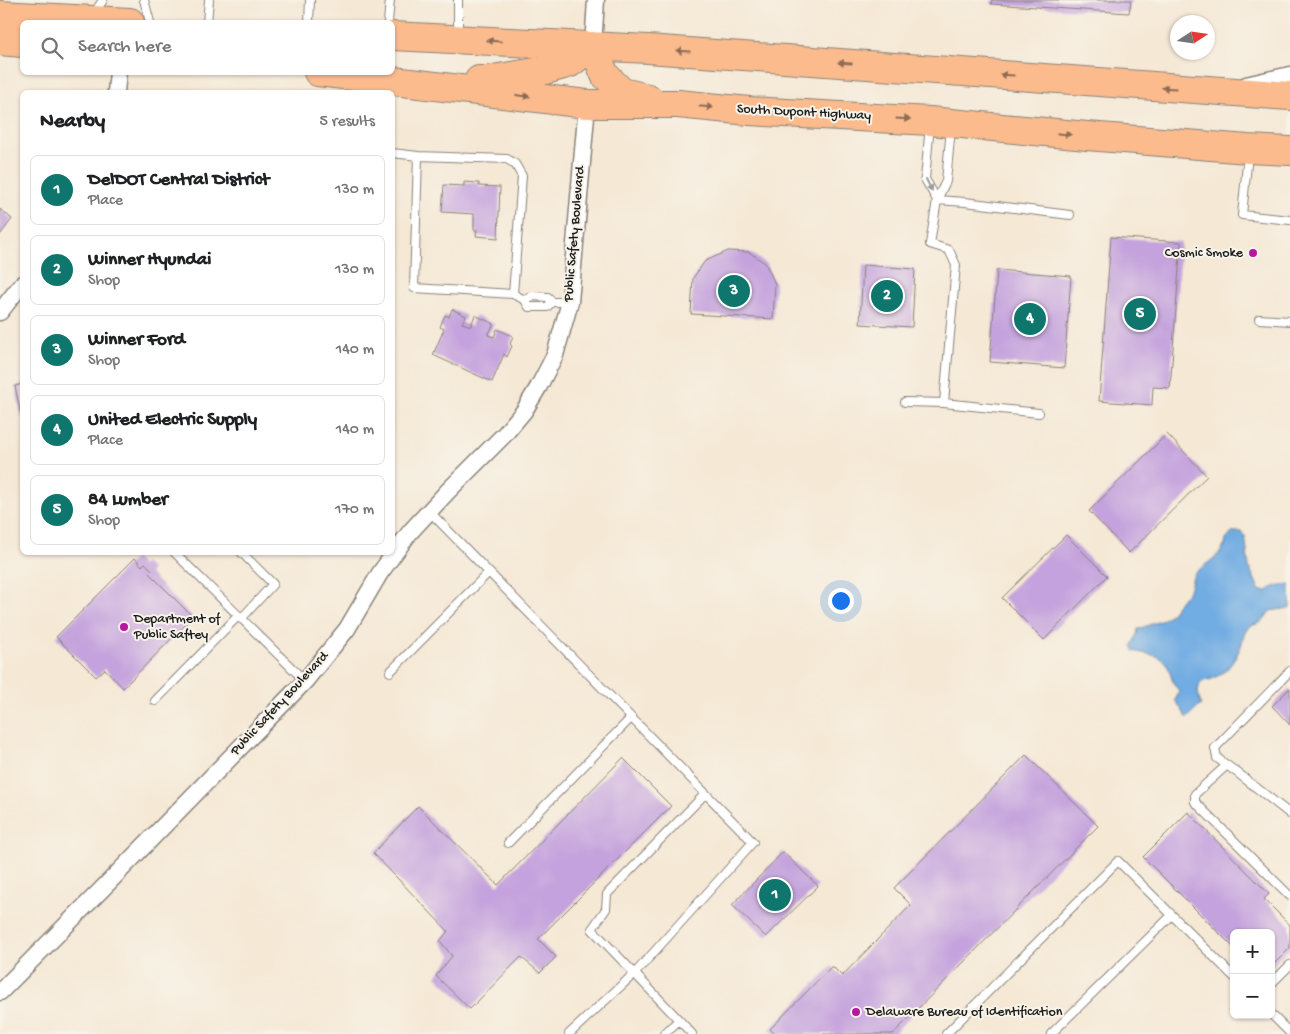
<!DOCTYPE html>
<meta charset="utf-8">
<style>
:root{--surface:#fff;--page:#f6f6f6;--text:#202124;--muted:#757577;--line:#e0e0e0;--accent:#0f766e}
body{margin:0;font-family:"Gochi Hand",sans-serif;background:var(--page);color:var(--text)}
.controls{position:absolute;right:15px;bottom:15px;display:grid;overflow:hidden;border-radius:8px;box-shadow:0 1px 4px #0004}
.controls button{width:45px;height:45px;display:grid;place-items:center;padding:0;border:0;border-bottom:1px solid var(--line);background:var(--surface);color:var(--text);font:25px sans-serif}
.compass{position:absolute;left:1170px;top:15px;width:45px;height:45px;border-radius:50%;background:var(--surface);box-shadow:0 1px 4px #0004;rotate:78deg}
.you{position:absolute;left:840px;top:600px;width:18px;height:18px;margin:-12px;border:4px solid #fff;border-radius:50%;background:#1a73e8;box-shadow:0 0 0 8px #1a73e833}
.badge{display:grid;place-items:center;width:32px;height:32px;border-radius:50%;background:var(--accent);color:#fff;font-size:16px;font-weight:700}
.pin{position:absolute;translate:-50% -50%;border:2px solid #fff;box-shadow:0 1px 5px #0006}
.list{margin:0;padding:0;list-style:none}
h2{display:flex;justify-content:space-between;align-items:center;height:65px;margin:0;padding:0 20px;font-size:21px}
h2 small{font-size:16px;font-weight:400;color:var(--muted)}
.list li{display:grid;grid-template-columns:32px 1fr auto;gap:15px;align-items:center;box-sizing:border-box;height:70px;margin:0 10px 10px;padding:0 10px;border:1px solid var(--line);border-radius:8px}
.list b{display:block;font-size:19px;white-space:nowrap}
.list p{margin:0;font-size:16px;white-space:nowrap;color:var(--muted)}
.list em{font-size:16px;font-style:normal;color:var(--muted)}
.icon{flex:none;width:28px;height:28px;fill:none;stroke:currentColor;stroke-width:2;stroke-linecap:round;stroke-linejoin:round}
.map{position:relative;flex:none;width:1290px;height:1034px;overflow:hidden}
.search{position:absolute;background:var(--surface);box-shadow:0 1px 4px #0004;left:20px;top:20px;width:375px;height:55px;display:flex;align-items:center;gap:12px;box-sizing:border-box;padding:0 18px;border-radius:8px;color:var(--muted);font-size:19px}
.panel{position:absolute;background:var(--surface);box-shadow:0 1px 4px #0004;left:20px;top:90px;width:375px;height:465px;border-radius:8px}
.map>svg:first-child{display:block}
.water{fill:#71ace2;stroke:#46647f}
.building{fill:#c4a2dd}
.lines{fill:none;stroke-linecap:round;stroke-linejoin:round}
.lane-casing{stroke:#888278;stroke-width:10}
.street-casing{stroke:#888278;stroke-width:19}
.highway-casing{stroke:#888278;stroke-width:30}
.lane{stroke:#fff;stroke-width:8}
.street{stroke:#fff;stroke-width:16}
.highway{stroke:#fbbb8d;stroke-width:28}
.oneway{fill:#8c6c54}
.oneway2{fill:#999}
.poi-dot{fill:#b5179e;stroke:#f7f3e8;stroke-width:2}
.labels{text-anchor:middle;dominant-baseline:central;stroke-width:4;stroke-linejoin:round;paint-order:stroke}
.street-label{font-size:14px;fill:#1c1c1c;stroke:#f7f3e8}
.poi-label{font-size:14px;fill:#1c1c1c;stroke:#f7f3e8;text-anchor:start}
</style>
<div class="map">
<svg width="1290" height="1034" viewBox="0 0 1290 1034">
<rect width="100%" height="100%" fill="#f7f3e8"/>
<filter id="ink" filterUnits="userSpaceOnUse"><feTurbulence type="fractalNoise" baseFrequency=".02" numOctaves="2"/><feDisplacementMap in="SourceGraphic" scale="10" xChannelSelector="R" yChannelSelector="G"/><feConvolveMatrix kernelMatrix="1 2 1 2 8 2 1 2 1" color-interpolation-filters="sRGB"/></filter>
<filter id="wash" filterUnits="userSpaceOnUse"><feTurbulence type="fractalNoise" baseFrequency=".0096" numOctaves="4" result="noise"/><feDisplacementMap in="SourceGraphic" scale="20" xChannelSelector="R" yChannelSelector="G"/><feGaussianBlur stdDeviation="1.12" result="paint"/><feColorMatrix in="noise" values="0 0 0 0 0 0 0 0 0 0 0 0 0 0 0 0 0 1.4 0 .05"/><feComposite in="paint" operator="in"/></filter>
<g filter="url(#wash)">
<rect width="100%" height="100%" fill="#f5e8d5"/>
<path class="water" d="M1233 532H1241L1245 536 1249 567 1260 591H1267C1274 586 1281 584 1290 585V608L1270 611C1267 615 1264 620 1260 623 1255 625 1250 625 1246 630 1243 634 1243 643 1240 648 1237 655 1233 662 1228 668 1223 673 1218 676 1212 679 1208 680 1204 680 1201 683 1196 689 1199 699 1201 705L1187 718 1175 700 1180 691C1169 684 1173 668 1162 659 1156 654 1142 654 1134 651L1132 645 1137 634 1138 629 1160 621 1169 615 1189 590 1194 574 1219 554 1225 545 1226 539Z"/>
<g id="blocks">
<path class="building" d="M992 0H1131L1129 13 991 4Z
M464 182 479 183V186L500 187 498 238 476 236 477 230H474V214L442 212 444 185 464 186Z
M0 209 12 219 0 235Z
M1111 237 1181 242 1170 388 1153 387 1152 405 1099 401Z
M728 251 749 252 766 264 775 284 773 319 691 314 693 278 705 261Z
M863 265 915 269 912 327 860 324Z
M997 270 1071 276 1064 368 990 362Z
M452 309 466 316 462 323 471 326 475 315 494 324 488 335 494 337 497 329 513 336 510 344 512 346 507 357 504 354 492 382 433 355 444 329 440 327 445 315 449 317Z
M22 384V420L15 386Z
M1167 434 1207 476 1129 553 1089 511Z
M1066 535 1107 576 1044 640 1002 598Z
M135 558 142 566 145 563 152 570 149 573 193 617 123 688 105 669 96 677 56 637Z
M1290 688V725L1272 706Z
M1026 755 1098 826 893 1034H775L770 1029 832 966 842 976 911 905 894 888Z
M623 758 671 806 538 939 556 957 540 973 521 957 470 1009 436 976 452 956 440 941 448 931 373 853 418 806 498 885Z
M1188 812 1269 894 1264 899 1290 925V948L1271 967V933H1234V948L1143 857Z
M783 852 818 886 766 937 732 905Z"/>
</g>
</g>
<g filter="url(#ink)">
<use href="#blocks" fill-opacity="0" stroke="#888278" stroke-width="1"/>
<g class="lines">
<defs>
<path id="lane" d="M144 0 150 22
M458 0V34
M93 15 103 0
M207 22 209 0
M309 22 310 0
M388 22 390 0
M930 125 925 179 937 200 946 181 951 128
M392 153 418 156 414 288 513 294 525 300
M1248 154 1242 215 1290 220
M418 156 507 159 515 164 522 176 513 294
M552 302 547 307H529L525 300 532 296 548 297 552 302H570
M1259 319 1290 321
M905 402 944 403 956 265 949 250 930 244 937 200 965 202 1070 215
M944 403 1039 413
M429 511 753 842 637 971 569 1034
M174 552 305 681
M241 619 273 584 241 552
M1290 671 1215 748 1217 758 1239 774 1290 814
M390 672 488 573
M155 701 238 616
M1227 765 1195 794V802L1290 896
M508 843 631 718
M1271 984 1290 965
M1271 1014 1290 1033
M679 1020 592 929 606 909 607 894 705 794
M664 1034 679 1020 692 1034
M946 1034 1118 861 1172 915
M1051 1034 1172 915 1234 977"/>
<path id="street" d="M593 46 596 0
M1246 85 1290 75
M116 92 118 72
M0 312 22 284
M0 992 104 887 305 681 347 629 380 573 410 532 448 491 504 435 524 411 539 386 555 355 570 302 587 104"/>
<path id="highway" d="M0 15 130 22
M392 36 648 49 1290 96
M0 41 22 43
M318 72 587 104H678L749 111 930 121 1087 136 1248 149 1290 151
M479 80H487L542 71 570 63 593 46 605 75 622 92 648 98"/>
</defs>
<use href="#lane" class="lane-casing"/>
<use href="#street" class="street-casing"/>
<use href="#highway" class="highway-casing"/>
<use href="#lane" class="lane"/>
<use href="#street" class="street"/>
<use href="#highway" class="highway"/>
</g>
<defs><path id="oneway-solid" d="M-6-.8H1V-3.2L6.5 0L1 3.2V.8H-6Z" transform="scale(1.25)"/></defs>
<g class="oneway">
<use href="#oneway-solid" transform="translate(494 41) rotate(-177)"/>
<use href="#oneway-solid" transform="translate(683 51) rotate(-176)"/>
<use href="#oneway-solid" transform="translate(845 63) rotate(-176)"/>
<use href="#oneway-solid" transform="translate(1007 75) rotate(-176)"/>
<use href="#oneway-solid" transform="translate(1169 88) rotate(-176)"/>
<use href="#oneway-solid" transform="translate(523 96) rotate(7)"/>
<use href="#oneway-solid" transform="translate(706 107) rotate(5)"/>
<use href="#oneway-solid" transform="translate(903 119) rotate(3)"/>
<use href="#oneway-solid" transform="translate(1064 134) rotate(6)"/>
</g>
<use class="oneway2" href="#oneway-solid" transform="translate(929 185) rotate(63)"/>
</g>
<g class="poi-dot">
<circle cx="1253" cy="253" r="5"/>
<circle cx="124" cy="627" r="5"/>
<circle cx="856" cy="1012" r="5"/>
</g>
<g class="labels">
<g class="street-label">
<text transform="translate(804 113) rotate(3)">South Dupont Highway</text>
<text transform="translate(575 234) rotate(-85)">Public Safety Boulevard</text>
<text transform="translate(280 704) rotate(-47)">Public Safety Boulevard</text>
</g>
<g class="poi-label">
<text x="1243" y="253" text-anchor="end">Cosmic Smoke</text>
<text x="134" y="619">Department of<tspan x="134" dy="16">Public Saftey</tspan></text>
<text x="866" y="1012">Delaware Bureau of Identification</text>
</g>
</g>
</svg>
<div class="controls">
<button>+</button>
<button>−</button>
</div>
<svg class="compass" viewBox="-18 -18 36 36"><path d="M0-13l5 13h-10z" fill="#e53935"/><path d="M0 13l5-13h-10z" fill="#757577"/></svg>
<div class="you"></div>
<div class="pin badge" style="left:775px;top:895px">1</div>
<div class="pin badge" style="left:887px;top:296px">2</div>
<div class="pin badge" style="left:734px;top:291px">3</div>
<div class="pin badge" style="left:1030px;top:319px">4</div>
<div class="pin badge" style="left:1140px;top:314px">5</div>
<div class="search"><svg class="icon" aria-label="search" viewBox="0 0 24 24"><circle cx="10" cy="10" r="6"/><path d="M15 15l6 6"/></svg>Search here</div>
<section class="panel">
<h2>Nearby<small>5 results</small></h2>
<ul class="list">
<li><span class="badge">1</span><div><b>DelDOT Central District</b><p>Place</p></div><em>130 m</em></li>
<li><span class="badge">2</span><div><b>Winner Hyundai</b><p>Shop</p></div><em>130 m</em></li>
<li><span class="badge">3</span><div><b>Winner Ford</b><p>Shop</p></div><em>140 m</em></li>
<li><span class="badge">4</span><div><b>United Electric Supply</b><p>Place</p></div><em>140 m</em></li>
<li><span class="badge">5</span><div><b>84 Lumber</b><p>Shop</p></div><em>170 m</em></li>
</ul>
</section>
</div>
